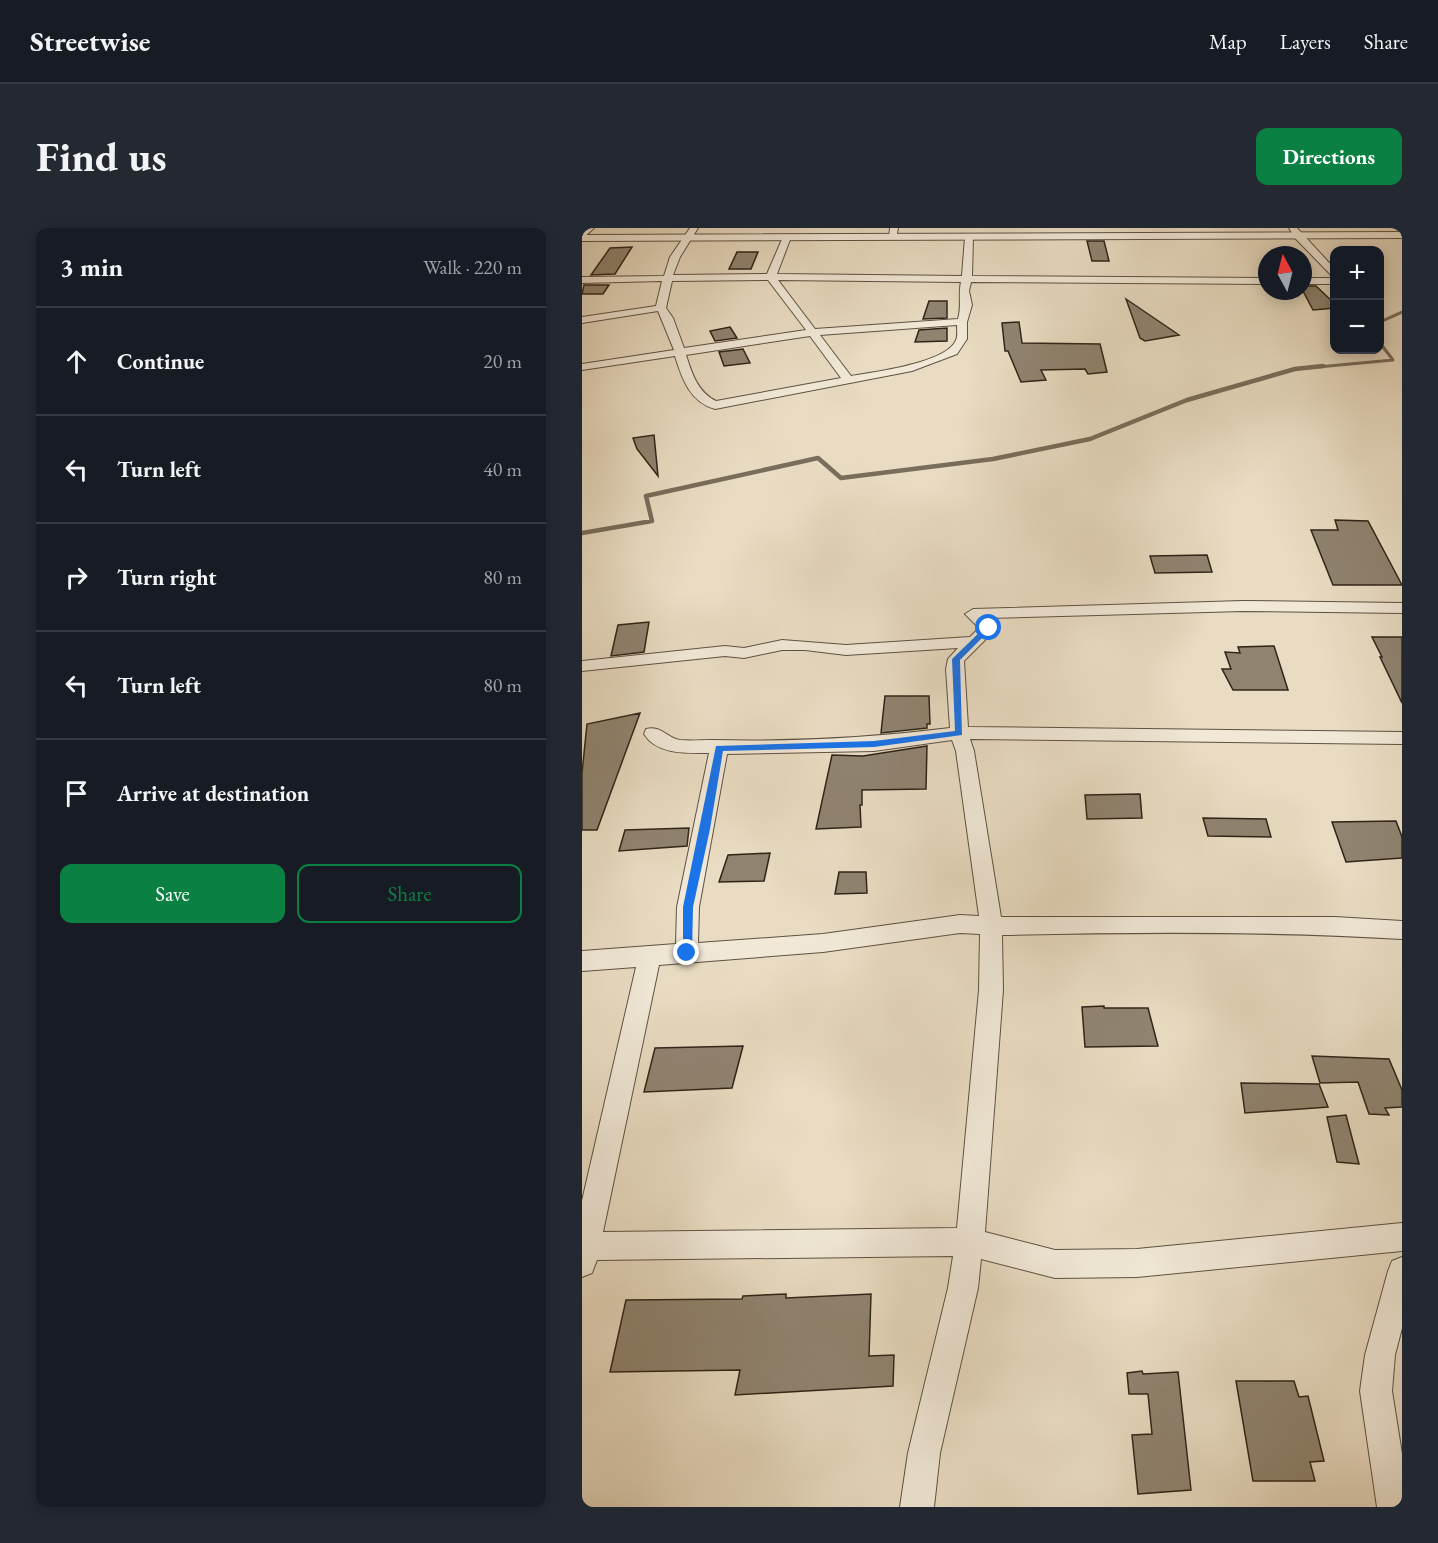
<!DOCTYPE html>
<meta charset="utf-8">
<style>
:root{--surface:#171b24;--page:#242831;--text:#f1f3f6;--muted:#9ea1a6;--line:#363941;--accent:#0b8043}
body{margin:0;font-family:"EB Garamond",serif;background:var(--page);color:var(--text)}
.controls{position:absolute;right:18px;top:18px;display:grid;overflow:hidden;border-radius:12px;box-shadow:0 3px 15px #0003}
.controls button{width:54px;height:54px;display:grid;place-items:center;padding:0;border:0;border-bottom:2px solid var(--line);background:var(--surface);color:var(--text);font:30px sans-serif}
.compass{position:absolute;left:676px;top:18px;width:54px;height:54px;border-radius:50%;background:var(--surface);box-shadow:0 3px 15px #0003;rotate:353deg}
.stop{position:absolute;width:18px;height:18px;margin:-14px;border:4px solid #1a73e8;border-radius:50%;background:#fff}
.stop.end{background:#1a73e8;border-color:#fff;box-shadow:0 2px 6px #0008}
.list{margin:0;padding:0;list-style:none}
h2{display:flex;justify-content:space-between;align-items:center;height:78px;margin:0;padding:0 24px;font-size:26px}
h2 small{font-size:20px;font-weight:400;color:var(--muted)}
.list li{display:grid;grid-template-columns:39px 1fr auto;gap:18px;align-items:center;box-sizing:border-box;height:108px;padding:0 24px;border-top:2px solid var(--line)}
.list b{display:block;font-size:22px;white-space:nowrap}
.list em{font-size:20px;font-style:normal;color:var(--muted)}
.actions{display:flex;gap:12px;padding:18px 24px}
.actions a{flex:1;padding:14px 0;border:2px solid var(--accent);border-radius:12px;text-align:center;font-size:21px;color:var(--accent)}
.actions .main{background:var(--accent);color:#fff}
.icon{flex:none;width:33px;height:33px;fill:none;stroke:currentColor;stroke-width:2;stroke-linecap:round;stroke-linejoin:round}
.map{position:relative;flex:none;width:820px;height:1279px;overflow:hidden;border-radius:12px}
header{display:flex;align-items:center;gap:36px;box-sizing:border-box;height:84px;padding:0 30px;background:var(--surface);border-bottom:2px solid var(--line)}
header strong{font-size:28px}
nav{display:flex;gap:33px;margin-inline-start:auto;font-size:21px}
.intro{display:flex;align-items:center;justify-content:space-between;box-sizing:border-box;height:144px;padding:0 36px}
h1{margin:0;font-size:42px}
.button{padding:15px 27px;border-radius:12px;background:var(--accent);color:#fff;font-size:21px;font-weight:700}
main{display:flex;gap:36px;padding:0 36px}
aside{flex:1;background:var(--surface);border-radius:12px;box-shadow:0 3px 15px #0003}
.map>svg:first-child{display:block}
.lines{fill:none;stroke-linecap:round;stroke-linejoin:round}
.stream-far1{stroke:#796d5b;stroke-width:3}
.stream{stroke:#796d5b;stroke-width:4.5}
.building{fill:#908470;stroke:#302418;stroke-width:1.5}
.minor-casing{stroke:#5e5242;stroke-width:2}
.tertiary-casing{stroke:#5e5242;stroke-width:2}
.minor{fill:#f1e8d7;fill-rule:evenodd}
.tertiary{fill:#f1e8d7;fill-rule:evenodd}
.route{fill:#1a73e8}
</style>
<header>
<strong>Streetwise</strong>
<nav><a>Map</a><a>Layers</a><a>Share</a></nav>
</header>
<div class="intro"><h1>Find us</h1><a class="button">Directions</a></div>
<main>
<aside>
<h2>3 min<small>Walk · 220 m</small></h2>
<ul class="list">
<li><svg class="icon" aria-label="ahead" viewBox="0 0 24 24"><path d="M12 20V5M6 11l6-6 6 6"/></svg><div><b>Continue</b></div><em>20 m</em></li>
<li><svg class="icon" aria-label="left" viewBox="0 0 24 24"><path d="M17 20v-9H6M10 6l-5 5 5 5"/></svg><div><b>Turn left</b></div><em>40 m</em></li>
<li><svg class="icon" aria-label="right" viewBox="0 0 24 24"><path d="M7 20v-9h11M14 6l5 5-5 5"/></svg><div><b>Turn right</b></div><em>80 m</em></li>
<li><svg class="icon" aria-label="left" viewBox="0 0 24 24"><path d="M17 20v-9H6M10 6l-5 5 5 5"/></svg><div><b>Turn left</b></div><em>80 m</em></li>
<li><svg class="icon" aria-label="arrive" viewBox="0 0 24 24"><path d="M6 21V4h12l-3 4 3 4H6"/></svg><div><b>Arrive at destination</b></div></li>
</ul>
<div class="actions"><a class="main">Save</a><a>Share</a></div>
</aside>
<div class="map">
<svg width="820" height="1279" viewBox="0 0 820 1279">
<rect width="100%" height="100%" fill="#e9dcc2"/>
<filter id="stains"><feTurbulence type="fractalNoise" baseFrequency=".00333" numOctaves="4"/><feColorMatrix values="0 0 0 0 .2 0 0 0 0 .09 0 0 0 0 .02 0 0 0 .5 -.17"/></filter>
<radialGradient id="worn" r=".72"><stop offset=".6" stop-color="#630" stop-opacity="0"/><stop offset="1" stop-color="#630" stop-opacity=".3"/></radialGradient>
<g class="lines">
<path class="stream-far1" d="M798 94 820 84
M725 140 811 132 798 115"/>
<path class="stream" d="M0 305 70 293 64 268 236 230 259 250 411 231 508 211 605 172 713 141 741 138"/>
</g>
<path class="building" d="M505 13H522L527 33H510Z
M50 19 33 46 9 47 28 20Z
M155 24H176L169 41H147Z
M2 57H27L21 66H0Z
M721 58H734L753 76V80L731 82 721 63Z
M544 71 597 107 563 113 558 110Z
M347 73H365V90L341 91Z
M437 94 440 115 518 116 525 144 506 146 503 141 459 142 464 152 439 154 426 123H423L420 95Z
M148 99 155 110 133 113 128 103Z
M365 100V113L333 114 337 102Z
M161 121 168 135 142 138 137 124Z
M72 207 76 248 55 221 51 210Z
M753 292 786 293 820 357H751L729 302H756Z
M625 327 630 344 573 345 568 328Z
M67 394 62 424 29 428 36 397Z
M790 409H820V475L798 429H800Z
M692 418 706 462H651L640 441H649L643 424 658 425 656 419Z
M303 468H347L348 496H345V500L299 505Z
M58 485 15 602H0V545L5 496Z
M345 518 344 561 280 562V577H278L279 599 234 601 250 527 281 528Z
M558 566 560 590 505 591 503 567Z
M621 590 684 591 689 609 626 608Z
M814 593 820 609V630L764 634 750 594Z
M107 600 105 618 37 623 43 602Z
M188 625 182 653 137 654 146 627Z
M257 644H284L285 665 253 666Z
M522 778V780H566L576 818 503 819 500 779Z
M161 818 150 860 62 864 73 820Z
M730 828 807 831 820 862V879L803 880 807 887 787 886 776 854 738 855Z
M659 855 737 856 746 879 663 885Z
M764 887 777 936 755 934 745 889Z
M204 1066V1070L289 1066 287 1128 312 1127 311 1158 153 1167 158 1142 28 1144 44 1072 160 1071 161 1068Z
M560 1143 561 1146 596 1144 609 1262 556 1266 550 1207 570 1206 566 1166H547L545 1145Z
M654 1153H712L717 1169 726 1168 742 1233 728 1234 733 1253H671Z"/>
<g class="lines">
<defs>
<path id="minor" d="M3 0H12L0 11V3Z
M108 0H116L98 29 91 47 185 46 201 9 205 6 209 9 195 46 380 48 383 9 387 6 391 9 390 48 685 50V56L389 54 387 63 390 77 385 94V111L375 126 330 143 133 181C108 174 100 151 93 128L0 142V136L92 122 76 83 0 95V89L74 78 80 53 0 55V49L82 48 88 29ZM186 52 224 102 102 120 91 90 84 80 90 53ZM196 52 379 54C376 67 380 78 376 91L233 101ZM375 97C375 102 376 108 374 112 365 135 292 144 269 148L238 107ZM228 108 259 150 134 173C116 164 110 146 104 127Z
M308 0H316L314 11 307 9Z
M707 0H715L752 40V48L749 47 713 10Z
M721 50H752V56H721Z
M661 373 820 375V385L661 383 406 390 415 400 382 433 386 499 820 504V516L388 511 392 523 419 689H753L820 693V711C687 703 553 704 420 707L421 762 403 1004 473 1022 555 1021 820 995V1023L555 1049 473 1050 399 1031 396 1060 358 1225 352 1279H318L326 1225 366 1060 371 1028 15 1032 10 1045 0 1049V973L54 739 0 743V723L94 716 95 679 127 525C105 525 75 527 62 506L64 501C79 497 85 510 98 512 108 513 120 512 130 512 210 514 288 510 368 500L364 441 366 431 376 420 264 427 223 422H200L162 430 143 428 0 443V433L143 418 162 420 200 412 264 417 388 409 397 400 383 386 391 381ZM370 512 374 523 397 688 378 687 241 706 116 715 117 679 145 526 292 523ZM378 705 398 706 397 762 375 1000 21 1004 77 737 241 724Z
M820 1029V1100L813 1127 810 1163 820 1226V1279H795L778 1163 783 1127 806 1043 810 1033Z"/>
<path id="tertiary" d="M820 4V10L0 13V7Z"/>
</defs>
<use href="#minor" class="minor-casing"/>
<use href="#tertiary" class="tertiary-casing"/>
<use href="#minor" class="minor"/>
<use href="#tertiary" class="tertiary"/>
</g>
<path class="route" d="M404 398 410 400 378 432 380 507 292 519 141 523 128 601 111 679 110 725 109 728H101V679L134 518 292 513 373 503 370 431Z"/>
<rect width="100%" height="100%" filter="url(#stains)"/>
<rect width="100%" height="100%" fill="url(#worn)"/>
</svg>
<div class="controls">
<button>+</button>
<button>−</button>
</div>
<svg class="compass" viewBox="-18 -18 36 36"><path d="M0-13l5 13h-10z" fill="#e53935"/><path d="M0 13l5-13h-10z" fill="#9ea1a6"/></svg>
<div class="stop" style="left:407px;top:400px"></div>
<div class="stop end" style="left:105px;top:725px"></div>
</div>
</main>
